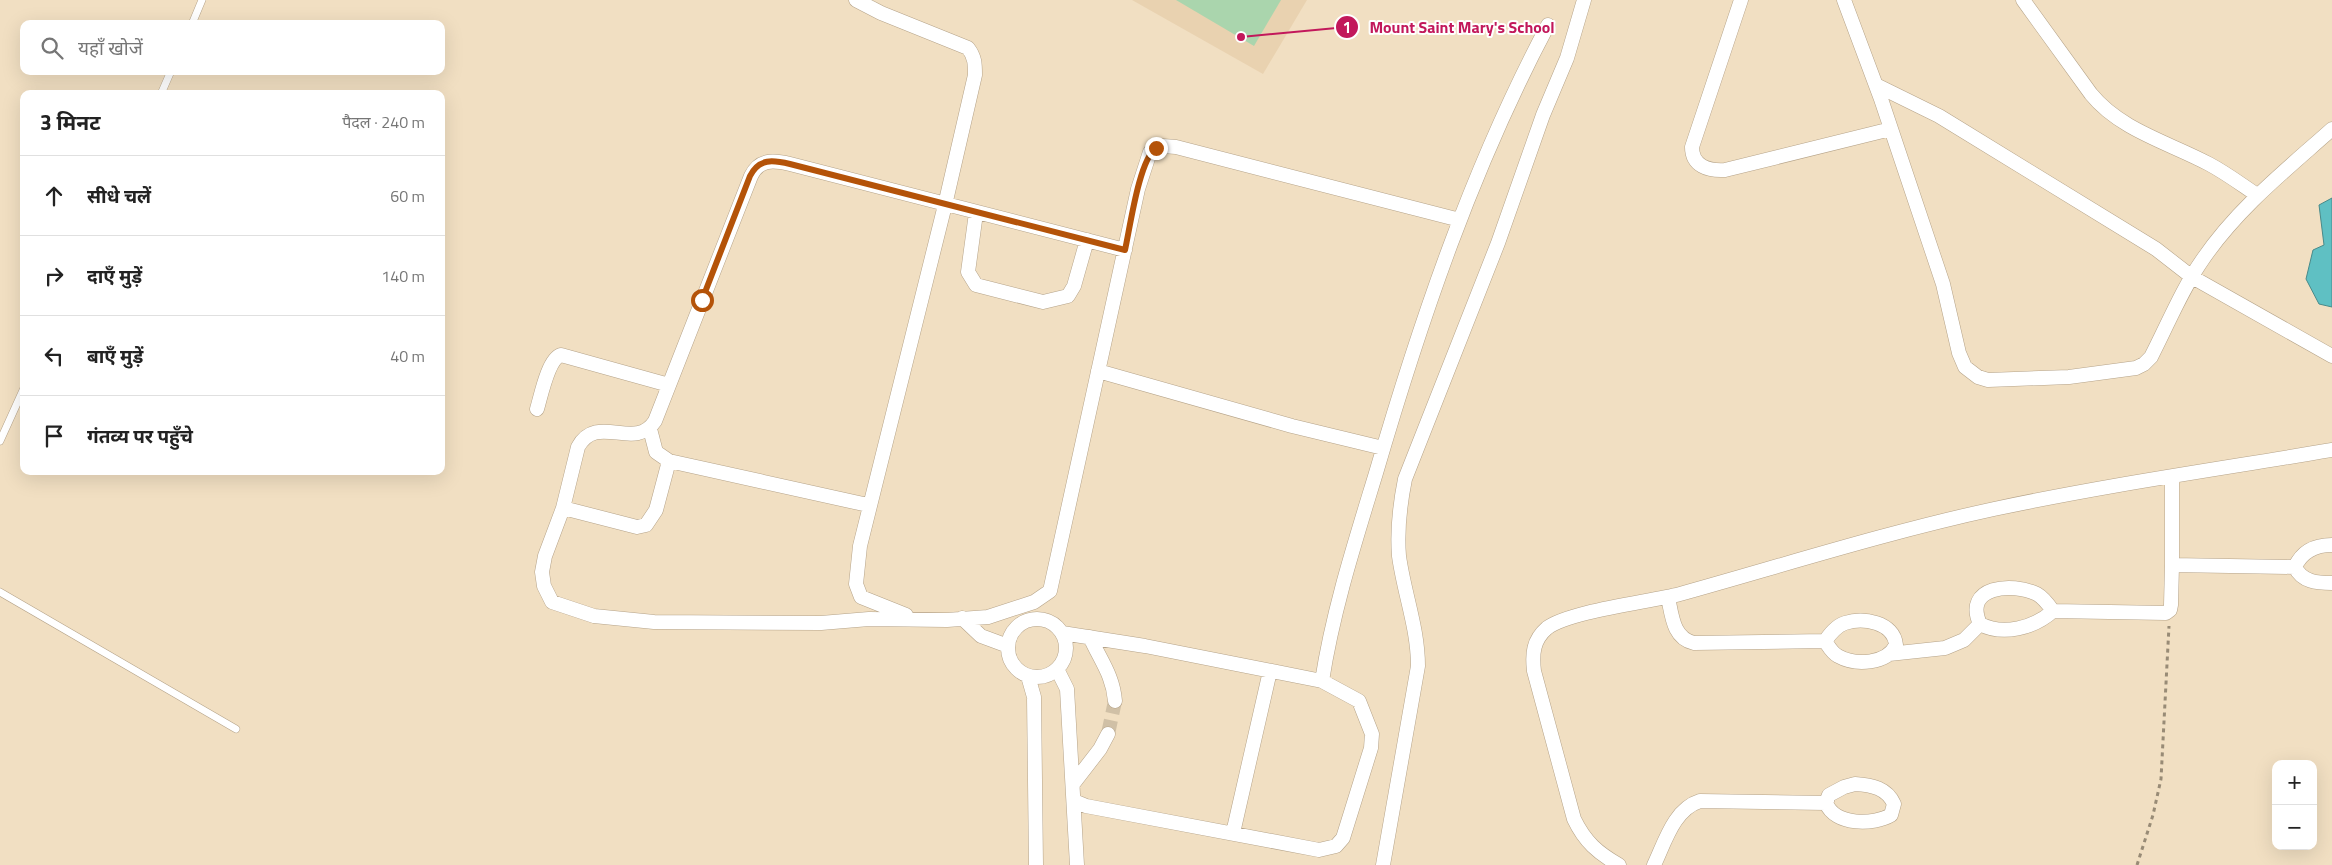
<!DOCTYPE html>
<html lang="hi">
<meta charset="utf-8">
<style>
:root{--surface:#fff;--page:#f6f6f6;--text:#222;--muted:#767676;--line:#e0e0e0}
body{margin:0;font-family:"Titillium Web","Noto Sans Devanagari",sans-serif;background:var(--page);color:var(--text)}
.controls{position:absolute;right:15px;bottom:15px;display:grid;overflow:hidden;border-radius:10px;box-shadow:0 5px 20px #0002}
.controls button{width:45px;height:45px;display:grid;place-items:center;padding:0;border:0;border-bottom:1px solid var(--line);background:var(--surface);color:var(--text);font:25px sans-serif}
.stop{position:absolute;width:15px;height:15px;margin:-11px;border:4px solid #b45309;border-radius:50%;background:#fff}
.stop.end{background:#b45309;border-color:#fff;box-shadow:0 1px 5px #0008}
.list{margin:0;padding:0;list-style:none}
h2{display:flex;justify-content:space-between;align-items:center;height:65px;margin:0;padding:0 20px;font-size:21px}
h2 small{font-size:16px;font-weight:400;color:var(--muted)}
.list li{display:grid;grid-template-columns:32px 1fr auto;gap:15px;align-items:center;box-sizing:border-box;height:80px;padding:0 20px;border-top:1px solid var(--line)}
.list b{display:block;font-size:19px;white-space:nowrap}
.list em{font-size:16px;font-style:normal;color:var(--muted)}
.icon{flex:none;width:28px;height:28px;fill:none;stroke:currentColor;stroke-width:2;stroke-linecap:round;stroke-linejoin:round}
.map{position:relative;flex:none;width:2332px;height:865px;overflow:hidden}
.search{position:absolute;background:var(--surface);box-shadow:0 5px 20px #0002;left:20px;top:20px;width:425px;height:55px;display:flex;align-items:center;gap:12px;box-sizing:border-box;padding:0 18px;border-radius:10px;color:var(--muted);font-size:19px}
.panel{position:absolute;background:var(--surface);box-shadow:0 5px 20px #0002;left:20px;top:90px;width:425px;height:385px;border-radius:10px}
.map>svg:first-child{display:block}
.built{fill:#e9d2b0}
.green{fill:#aad5ad}
.water{fill:#5fc0c3;stroke:#488a8a}
.lines{fill:none;stroke-linecap:round;stroke-linejoin:round}
.minor-tunnel{stroke:#d0c0a6;stroke-width:14;stroke-dasharray:14 7;stroke-linecap:butt}
.service-casing{stroke:#b5a389;stroke-width:8}
.minor-casing{stroke:#b5a389;stroke-width:15}
.path{stroke:#988b76;stroke-width:3;stroke-dasharray:4 4;stroke-linecap:butt}
.service{stroke:#fff;stroke-width:7}
.minor{stroke:#fff;stroke-width:14}
.route{stroke:#b45309;stroke-width:6}
.leader{fill:none;stroke:#c2185b;stroke-width:2}
.callout-dot{fill:#c2185b;stroke:#fff;stroke-width:2}
.mark-label{font-size:15px;text-anchor:middle;font-weight:bold;fill:#fff}
.callout-label{font-size:16px;text-anchor:middle;font-weight:bold;fill:#c2185b;stroke:#fff;stroke-width:4;stroke-linejoin:round;paint-order:stroke}
</style>
<div class="map">
<svg width="2332" height="865" viewBox="0 0 2332 865">
<rect width="100%" height="100%" fill="#f1dfc2"/>
<path class="built" d="M1132 0H1307L1263 74Z"/>
<path class="green" d="M1176 0H1281L1254 46Z"/>
<path class="water" d="M2332 198V307L2319 304 2306 279 2313 250 2324 245 2319 205Z"/>
<g class="lines">
<path class="minor-tunnel" d="M1108 734 1115 701"/>
<defs>
<path id="service" d="M192 24 202 0
M161 94 171 71
M0 441 24 388
M0 592 236 729"/>
<path id="minor" d="M856 0 881 13 968 48C975 57 975 64 975 75L945 205 860 546 856 584 861 597 906 615
M1741 0 1692 147C1692 166 1708 171 1725 170L1891 129
M1844 0 1881 99 1943 284 1959 353 1965 367 1978 377 1988 380 2069 377 2136 368 2144 364 2151 357C2168 324 2182 289 2203 259 2238 208 2286 170 2332 129
M2023 0 2091 94C2120 130 2170 143 2209 164 2226 173 2242 185 2257 195
M1876 85 1939 116 2156 249 2192 277 2332 356
M976 213 968 272 976 285 1043 302 1068 296 1074 286 1087 240
M1125 250 790 164C773 160 759 159 751 176L655 421C635 452 597 412 578 447L563 508 545 556 542 572 544 586 552 602 594 616 654 622 821 623 869 619 947 620 988 617 1034 602 1050 591 1138 189 1150 152 1163 146 1176 147 1460 220
M1098 371 1292 426 1383 448
M537 409C541 396 548 359 561 355L669 385
M650 429 656 452 669 461 868 505
M2172 477V565L2295 567
M563 508 637 527 646 525 656 510 669 461
M2295 567C2302 551 2315 545 2332 545
M2295 567C2302 582 2317 583 2332 583
M1668 597C1672 616 1673 638 1694 643L1825 641C1830 634 1836 626 1845 623 1863 617 1894 622 1896 645 1887 664 1856 666 1838 656 1832 653 1829 647 1825 641
M2053 611C2034 628 2003 636 1980 624 1963 586 2012 582 2037 594 2044 598 2048 604 2053 611L2166 613 2170 610 2171 605 2172 565
M962 618 981 636 1008 646
M1008 648a29 29 0 1 1 58 0a29 29 0 1 1-58 0Z
M1062 633 1145 646 1322 681
M1090 637C1100 660 1113 675 1115 701
M1889 654 1945 648 1964 640 1980 624
M1057 669 1067 689 1077 865
M1028 676 1034 697 1036 865
M1073 784 1100 749 1108 734
M1855 784C1872 785 1887 788 1894 804L1891 815C1874 825 1835 826 1826 803L1829 795 1844 787Z
M1074 801 1086 806 1319 850 1336 846 1343 838 1371 748 1372 734 1359 701 1322 681C1333 610 1355 542 1376 473 1421 319 1473 166 1548 25
M1233 833 1270 671
M1383 865 1418 666C1418 628 1404 593 1399 556 1397 531 1400 504 1405 479L1498 243 1543 115 1567 58 1584 0
M1619 865C1598 853 1585 842 1574 819L1534 671C1532 654 1533 640 1547 628 1570 611 1649 602 1680 594 1784 565 1888 532 1994 509 2106 485 2219 469 2332 450
M1654 865C1665 842 1674 809 1700 801L1826 803"/>
</defs>
<use href="#service" class="service-casing"/>
<use href="#minor" class="minor-casing"/>
<path class="path" d="M2137 865 2153 815 2161 779 2169 626"/>
<use href="#service" class="service"/>
<use href="#minor" class="minor"/>
</g>
<g class="lines">
<path class="route" d="M702 300 750 176C759 158 773 160 790 164L1125 250C1130 228 1139 160 1156 148"/>
</g>
<path class="leader" d="M1241 37L1347 27"/>
<g class="callout-dot">
<circle cx="1241" cy="37" r="5"/>
<circle cx="1347" cy="27" r="12"/>
</g>
<g class="mark-label">
<text x="1347" y="33">1</text>
</g>
<g class="callout-label">
<text x="1462" y="33">Mount Saint Mary's School</text>
</g>
</svg>
<div class="controls">
<button>+</button>
<button>−</button>
</div>
<div class="stop" style="left:702px;top:300px"></div>
<div class="stop end" style="left:1156px;top:148px"></div>
<div class="search"><svg class="icon" aria-label="search" viewBox="0 0 24 24"><circle cx="10" cy="10" r="6"/><path d="M15 15l6 6"/></svg>यहाँ खोजें</div>
<section class="panel">
<h2>3 मिनट<small>पैदल · 240 m</small></h2>
<ul class="list">
<li><svg class="icon" aria-label="ahead" viewBox="0 0 24 24"><path d="M12 20V5M6 11l6-6 6 6"/></svg><div><b>सीधे चलें</b></div><em>60 m</em></li>
<li><svg class="icon" aria-label="right" viewBox="0 0 24 24"><path d="M7 20v-9h11M14 6l5 5-5 5"/></svg><div><b>दाएँ मुड़ें</b></div><em>140 m</em></li>
<li><svg class="icon" aria-label="left" viewBox="0 0 24 24"><path d="M17 20v-9H6M10 6l-5 5 5 5"/></svg><div><b>बाएँ मुड़ें</b></div><em>40 m</em></li>
<li><svg class="icon" aria-label="arrive" viewBox="0 0 24 24"><path d="M6 21V4h12l-3 4 3 4H6"/></svg><div><b>गंतव्य पर पहुँचे</b></div></li>
</ul>
</section>
</div>
